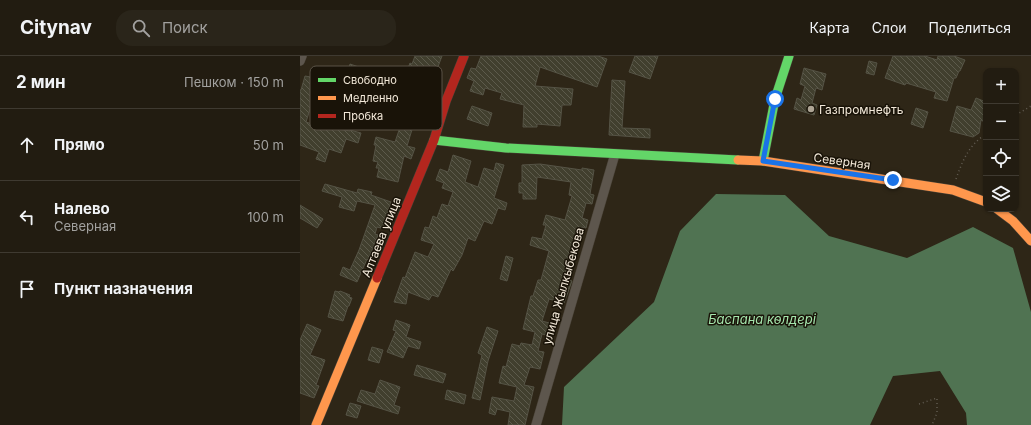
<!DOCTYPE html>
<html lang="ru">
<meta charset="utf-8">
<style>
:root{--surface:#221c11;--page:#2a251a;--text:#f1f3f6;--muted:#a2a19f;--line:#3f3a31}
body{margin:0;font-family:Inter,sans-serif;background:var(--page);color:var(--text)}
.controls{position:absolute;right:12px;top:12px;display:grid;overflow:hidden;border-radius:8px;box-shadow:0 1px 3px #0004}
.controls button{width:36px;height:36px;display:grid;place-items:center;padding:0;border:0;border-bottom:1px solid var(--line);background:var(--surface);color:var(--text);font:20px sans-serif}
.stop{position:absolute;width:12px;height:12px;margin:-9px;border:3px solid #1a73e8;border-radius:50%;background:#fff}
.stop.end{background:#1a73e8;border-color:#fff;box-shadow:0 1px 4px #0008}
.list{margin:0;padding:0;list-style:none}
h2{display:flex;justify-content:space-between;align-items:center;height:52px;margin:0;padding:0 16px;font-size:17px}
h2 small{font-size:13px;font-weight:400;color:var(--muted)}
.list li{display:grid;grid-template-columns:26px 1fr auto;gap:12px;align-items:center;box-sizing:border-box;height:72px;padding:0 16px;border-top:1px solid var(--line)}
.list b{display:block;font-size:15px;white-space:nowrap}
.list p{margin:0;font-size:13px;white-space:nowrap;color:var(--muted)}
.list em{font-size:13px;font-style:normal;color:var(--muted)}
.icon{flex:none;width:22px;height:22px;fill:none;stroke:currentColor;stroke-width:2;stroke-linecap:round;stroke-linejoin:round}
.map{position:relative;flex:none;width:731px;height:369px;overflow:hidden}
header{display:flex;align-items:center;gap:24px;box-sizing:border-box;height:56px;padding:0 20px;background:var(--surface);border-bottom:1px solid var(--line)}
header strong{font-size:19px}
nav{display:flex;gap:22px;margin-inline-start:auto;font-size:14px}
.search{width:280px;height:36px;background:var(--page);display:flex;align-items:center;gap:10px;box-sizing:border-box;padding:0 14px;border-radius:16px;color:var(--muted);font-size:15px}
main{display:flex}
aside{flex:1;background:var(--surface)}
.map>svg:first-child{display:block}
.water{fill:#507352}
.building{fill:url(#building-back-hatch);stroke:#555345}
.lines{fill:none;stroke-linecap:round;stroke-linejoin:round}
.street-casing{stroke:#4a4338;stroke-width:10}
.fast-casing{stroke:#4a4338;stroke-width:10}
.slow-casing{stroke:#4a4338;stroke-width:10}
.jam-casing{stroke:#4a4338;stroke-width:10}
.path{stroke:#625c52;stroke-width:1.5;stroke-dasharray:1 3;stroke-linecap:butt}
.street{stroke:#5d564d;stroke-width:9}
.fast{stroke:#63d668;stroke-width:9}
.slow{stroke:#ff974d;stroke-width:9}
.jam{stroke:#b3261e;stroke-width:9}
.route{stroke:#1a73e8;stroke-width:5}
.poi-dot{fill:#aea595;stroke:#191308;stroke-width:1.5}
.labels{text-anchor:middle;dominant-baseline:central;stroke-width:3;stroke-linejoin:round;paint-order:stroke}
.poi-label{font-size:12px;fill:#f3e9d9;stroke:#191308;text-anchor:start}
.street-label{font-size:12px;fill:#f3e9d9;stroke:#191308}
.water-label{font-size:13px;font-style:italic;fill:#a5e6ad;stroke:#191308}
.key{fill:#191308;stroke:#5a5347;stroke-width:1}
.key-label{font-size:11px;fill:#f3e9d9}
</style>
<header>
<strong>Citynav</strong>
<div class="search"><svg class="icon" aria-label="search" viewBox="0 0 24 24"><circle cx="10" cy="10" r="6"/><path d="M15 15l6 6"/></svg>Поиск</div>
<nav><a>Карта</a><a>Слои</a><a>Поделиться</a></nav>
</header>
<main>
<aside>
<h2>2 мин<small>Пешком · 150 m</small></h2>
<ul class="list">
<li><svg class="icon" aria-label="ahead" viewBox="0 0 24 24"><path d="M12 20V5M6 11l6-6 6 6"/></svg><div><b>Прямо</b></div><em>50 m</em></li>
<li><svg class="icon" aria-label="left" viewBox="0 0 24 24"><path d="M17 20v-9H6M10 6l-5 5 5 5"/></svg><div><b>Налево</b><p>Северная</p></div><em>100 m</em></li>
<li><svg class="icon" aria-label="arrive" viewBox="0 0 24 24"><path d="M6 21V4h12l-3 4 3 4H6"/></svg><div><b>Пункт назначения</b></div></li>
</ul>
</aside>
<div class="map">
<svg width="731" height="369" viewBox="0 0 731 369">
<defs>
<pattern id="building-back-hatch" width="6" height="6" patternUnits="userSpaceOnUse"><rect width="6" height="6" fill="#413f2e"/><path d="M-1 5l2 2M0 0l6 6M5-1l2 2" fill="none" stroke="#5d5b4c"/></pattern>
</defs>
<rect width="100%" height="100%" fill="#2e2617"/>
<path class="water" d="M416 138 485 139 529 180 607 202 673 171 713 192 731 256V369H667L666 357 640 315 593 320 570 369H262L264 331 354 246 380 175Z"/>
<path class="building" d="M115 0H142L136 16 141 18 138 27 131 25 130 31 104 23 110 7 112 8Z
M181 0H298L307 3 297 31 240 11 235 30 273 33 271 49H262L260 70 237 68V71H223L224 49 200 43 202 37 185 32 183 39 170 35 174 25 167 22 171 12 176 13Z
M335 0H358L350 23 329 16Z
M593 0H625L637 4 638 0H654L665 4 660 15H659L656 22H654L647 45 634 42 636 36 606 27 605 29 585 22Z
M569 5 577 7 574 19 566 17Z
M50 8 102 26 95 47 76 41 81 26 48 15Z
M504 12 526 18 522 34 516 32 512 47 517 49 514 59 494 53 497 42 501 44 505 30 500 28Z
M5 20 22 23 19 33 33 37 28 54 11 50 6 66 27 73V71L50 75V74L61 77 58 87 46 83 41 97 29 93 25 106 16 103 19 96 0 89V34H1Z
M312 24 325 25 322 72 350 73V82L309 79Z
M676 42 686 46V67L681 64 679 77 673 81 650 75 657 50 671 54Z
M105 44 130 52 124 70 114 67 107 90 115 92 111 103 104 100 98 126 77 121 79 112H76L78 106 73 105 76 89H74L76 81 95 86 106 54 102 53Z
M172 50 192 57 188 70 167 63Z
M616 52 628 56 623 72 611 68Z
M153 99 171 105 165 126 178 131 184 112 194 115 196 107 204 109 194 142 207 147 205 154 198 152 192 168 184 165 175 185 168 182 162 199 153 215 151 213 138 241 132 239 129 244 108 236 106 248 94 246 103 221 105 222 115 196 128 201 134 188 121 184 125 171 129 172 133 160 137 162 142 148 148 150 153 136 142 132 144 127 136 124 140 113 148 116Z
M240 108 282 114V112L294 114 290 138 294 139 292 148 286 147 282 162 288 164 286 172 282 171 274 195 272 194 264 222 272 225 264 247 249 243 242 265 253 268 250 280 242 278 238 295 244 296 240 313 230 311 224 329 234 331 225 369H208L210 356 197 353 195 359 189 357 192 341 214 345 217 331 199 327 203 310 206 311 212 288 220 290 221 287 232 289 235 276 223 273 231 240H233L238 224H241L249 195 230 189 232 181 242 183 246 169H243L246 159 265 164 272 140 269 139 271 126 237 121 236 143H223V137H219V127H222V109Z
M25 128 57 137 58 133 72 136 71 139 91 146 83 171 81 170V172L77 171 75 178 78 179 68 204 67 203 57 226 40 219 43 211 50 214 59 194 75 149 57 145 54 155 39 151 42 141 22 135Z
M0 149 23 163 17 172 0 162Z
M206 200 213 202 207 225 200 223Z
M35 235 39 236 40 235 50 239 49 241 52 242 49 250H48L43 265 28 261Z
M96 264 110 269 106 281 121 286 119 293 108 290 103 302 87 296 96 275 93 274Z
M7 268 21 274 10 299 25 304 16 329 19 330 14 342 0 337V284Z
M187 271 198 275 188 305 180 344 172 342 182 299 178 297Z
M72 291 83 294 79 307 68 304Z
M117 309 146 318 143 327 114 319Z
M80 324 100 331 94 349 100 351 98 358 57 345 61 334 75 338Z
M147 334 166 339 164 348 145 343Z
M50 347 61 350 57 362 46 359Z"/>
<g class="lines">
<defs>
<path id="street" d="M0 5 2 0
M236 369 315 98"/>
<path id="fast" d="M134 84 206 92 438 104
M463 105 475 43 489 0"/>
<path id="slow" d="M438 104 463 105 653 134 686 146
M697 153 713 165 731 185
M16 369 77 222"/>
<path id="jam" d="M77 222 134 84 146 45 164 0"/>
</defs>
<use href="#street" class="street-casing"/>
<use href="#fast" class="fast-casing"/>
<use href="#slow" class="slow-casing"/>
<use href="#jam" class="jam-casing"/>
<path class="path" d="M716 59 731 50
M656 123C663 104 668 90 686 78
M619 348 637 342V357L632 369"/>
<use href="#street" class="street"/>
<use href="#fast" class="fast"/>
<use href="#slow" class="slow"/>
<use href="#jam" class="jam"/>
</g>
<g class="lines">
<path class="route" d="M475 43 463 105 593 124"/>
</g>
<circle class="poi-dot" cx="511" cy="53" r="4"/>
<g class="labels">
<g class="poi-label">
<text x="519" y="53">Газпромнефть</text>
</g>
<g class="street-label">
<text transform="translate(542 105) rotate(8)">Северная</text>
<text transform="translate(81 181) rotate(-68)">Алтаева улица</text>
<text transform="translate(263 230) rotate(-74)">улица Жылкыбекова</text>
</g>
<g class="water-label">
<text x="462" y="263">Баспана көлдері</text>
</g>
</g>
<rect x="10" y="10" width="132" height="64" rx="6" class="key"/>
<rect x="18" y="22" width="18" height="4" fill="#63d668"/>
<rect x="18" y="40" width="18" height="4" fill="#ff974d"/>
<rect x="18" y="58" width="18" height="4" fill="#b3261e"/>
<g class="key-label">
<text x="43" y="28">Свободно</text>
<text x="43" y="46">Медленно</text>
<text x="43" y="64">Пробка</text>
</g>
</svg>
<div class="controls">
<button>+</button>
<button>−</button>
<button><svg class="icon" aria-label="locate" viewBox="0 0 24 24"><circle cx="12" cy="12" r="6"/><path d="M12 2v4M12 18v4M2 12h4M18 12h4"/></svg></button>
<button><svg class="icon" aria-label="layers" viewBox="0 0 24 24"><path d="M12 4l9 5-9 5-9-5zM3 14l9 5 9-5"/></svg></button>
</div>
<div class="stop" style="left:475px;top:43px"></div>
<div class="stop end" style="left:593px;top:124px"></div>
</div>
</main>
